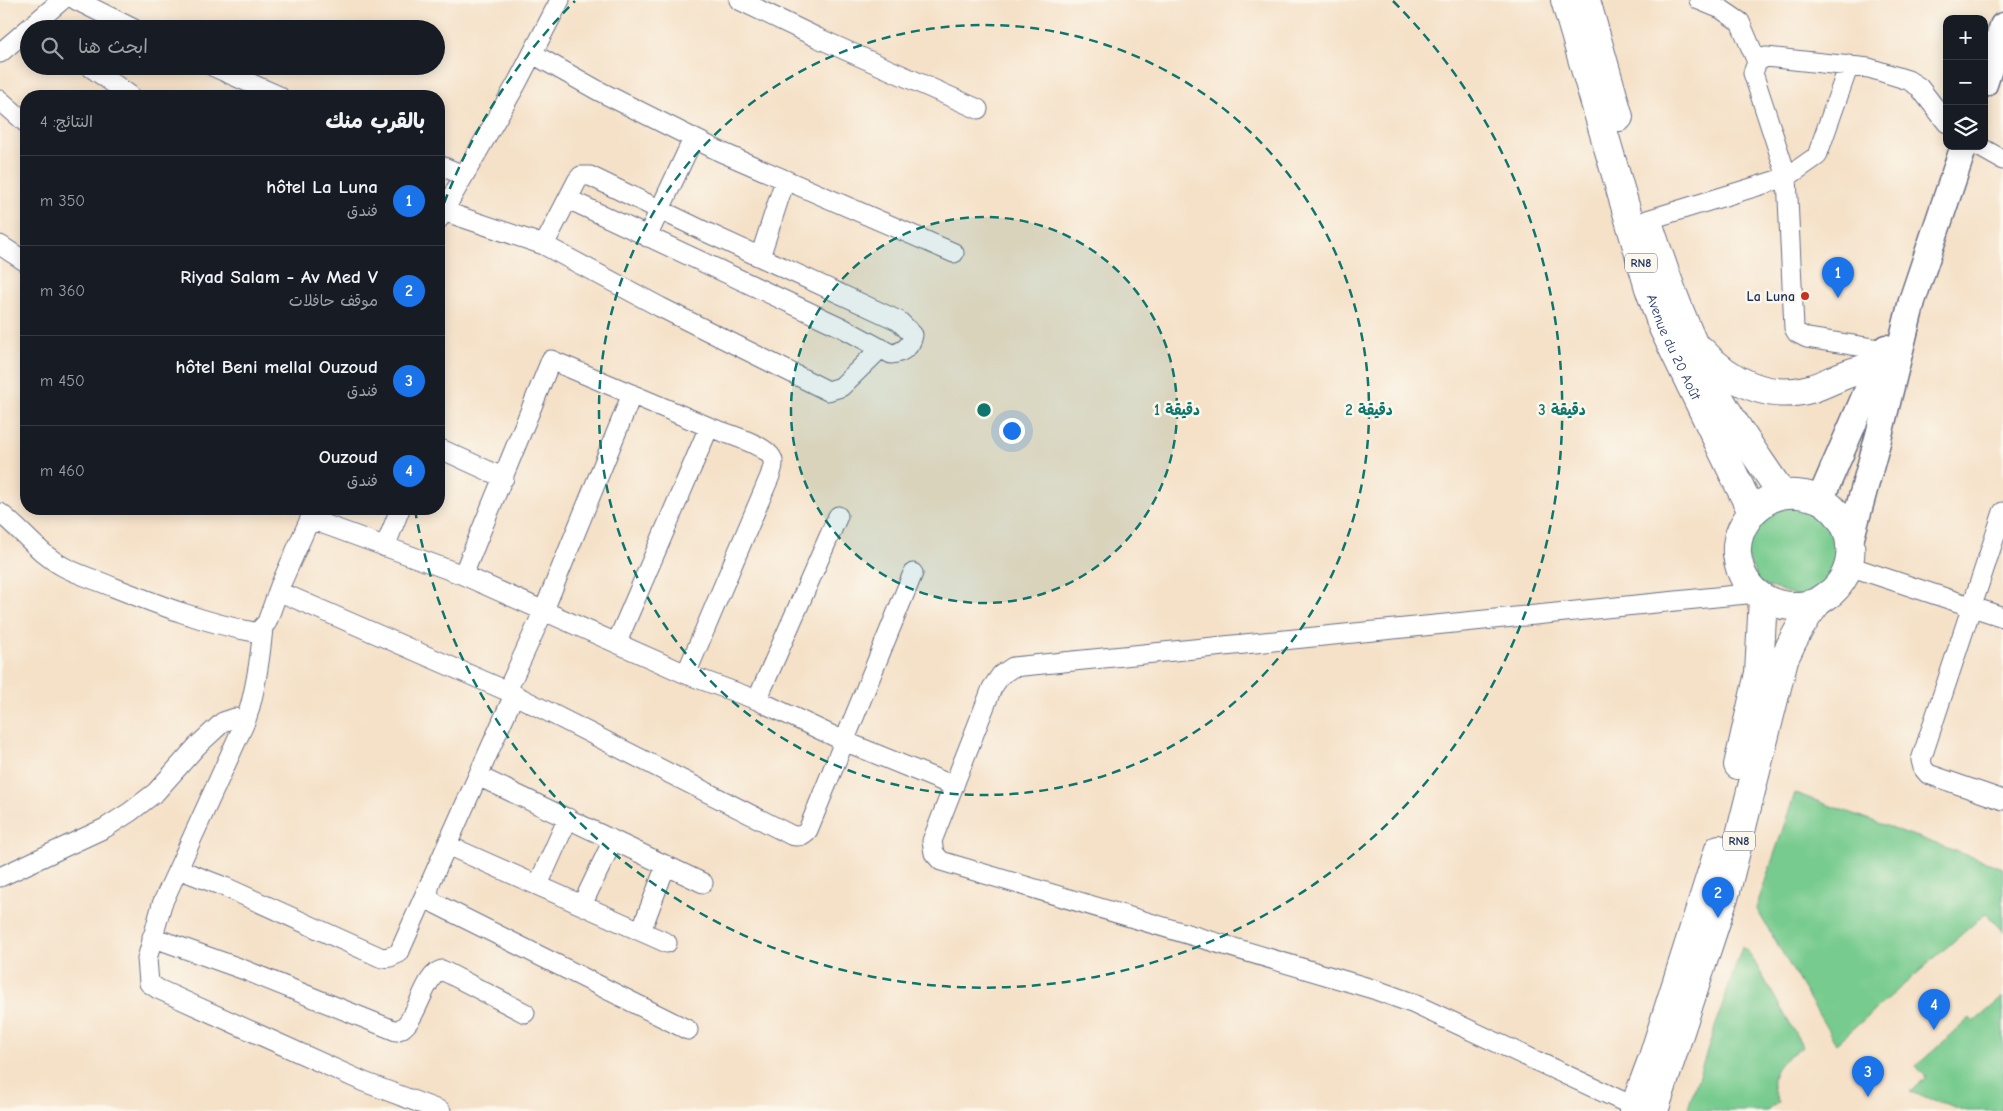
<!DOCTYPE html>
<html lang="ar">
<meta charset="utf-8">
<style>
:root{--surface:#171b24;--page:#20242c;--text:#f1f3f6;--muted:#9ea1a6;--line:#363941;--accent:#1a73e8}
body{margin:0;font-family:"Comic Neue","Playpen Sans Arabic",sans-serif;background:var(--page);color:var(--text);direction:rtl}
.controls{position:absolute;right:15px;top:15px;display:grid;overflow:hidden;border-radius:10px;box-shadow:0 2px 12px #0003}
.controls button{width:45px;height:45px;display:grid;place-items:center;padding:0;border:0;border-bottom:1px solid var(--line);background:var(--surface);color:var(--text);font:25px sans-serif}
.you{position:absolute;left:1011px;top:430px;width:18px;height:18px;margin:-12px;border:4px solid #fff;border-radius:50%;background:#1a73e8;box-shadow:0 0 0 8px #1a73e833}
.badge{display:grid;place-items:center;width:32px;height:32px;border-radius:50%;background:var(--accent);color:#fff;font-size:16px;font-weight:700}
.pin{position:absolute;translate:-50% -41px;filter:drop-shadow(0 1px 2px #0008)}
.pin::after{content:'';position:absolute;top:26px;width:18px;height:15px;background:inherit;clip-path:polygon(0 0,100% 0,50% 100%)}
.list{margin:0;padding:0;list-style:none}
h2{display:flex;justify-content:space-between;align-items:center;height:65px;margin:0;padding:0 20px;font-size:21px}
h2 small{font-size:16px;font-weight:400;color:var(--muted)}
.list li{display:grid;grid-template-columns:32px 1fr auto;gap:15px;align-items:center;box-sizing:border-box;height:90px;padding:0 20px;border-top:1px solid var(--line)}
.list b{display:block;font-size:19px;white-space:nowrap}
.list p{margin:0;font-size:16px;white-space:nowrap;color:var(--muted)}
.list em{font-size:16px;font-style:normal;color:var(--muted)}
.icon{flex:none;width:28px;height:28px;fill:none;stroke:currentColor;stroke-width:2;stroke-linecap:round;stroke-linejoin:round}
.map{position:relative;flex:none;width:2003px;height:1111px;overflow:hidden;direction:ltr}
.search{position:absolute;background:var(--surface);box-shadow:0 2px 12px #0003;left:20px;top:20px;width:425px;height:55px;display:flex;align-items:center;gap:12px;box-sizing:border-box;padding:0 18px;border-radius:28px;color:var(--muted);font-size:19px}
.panel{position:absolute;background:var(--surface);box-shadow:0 2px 12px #0003;left:20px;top:90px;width:425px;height:425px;border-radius:20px;direction:rtl}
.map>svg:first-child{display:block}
.green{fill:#77cb8e;stroke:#497d76}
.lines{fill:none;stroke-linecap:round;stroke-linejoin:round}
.minor-casing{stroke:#676d83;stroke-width:21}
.secondary-casing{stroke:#676d83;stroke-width:29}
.primary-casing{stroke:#676d83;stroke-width:30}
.minor{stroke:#fff;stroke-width:19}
.secondary{stroke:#fff;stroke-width:26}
.primary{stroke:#fff;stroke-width:28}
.ring{fill:none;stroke:#0f766e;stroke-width:2.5;stroke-dasharray:9 6}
.poi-dot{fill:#c8321e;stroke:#fbf7ec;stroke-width:2}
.labels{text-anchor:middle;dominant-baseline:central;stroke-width:5;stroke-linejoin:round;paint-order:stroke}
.shield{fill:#fbf7ec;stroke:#5e6b89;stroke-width:1}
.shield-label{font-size:12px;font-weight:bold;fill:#1b2f5e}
.poi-label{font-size:14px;font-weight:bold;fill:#1b2f5e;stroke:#fbf7ec;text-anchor:end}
.street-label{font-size:14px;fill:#1b2f5e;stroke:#fbf7ec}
.centre{fill:#0f766e;stroke:#fbf7ec;stroke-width:2.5}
.ring-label{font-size:15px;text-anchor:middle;font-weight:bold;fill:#0f766e;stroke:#fbf7ec;stroke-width:5;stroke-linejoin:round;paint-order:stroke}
</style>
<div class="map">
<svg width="2003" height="1111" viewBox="0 0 2003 1111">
<rect width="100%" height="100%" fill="#fbf7ec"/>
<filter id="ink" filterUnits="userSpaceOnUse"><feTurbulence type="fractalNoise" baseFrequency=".02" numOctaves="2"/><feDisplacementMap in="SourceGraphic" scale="10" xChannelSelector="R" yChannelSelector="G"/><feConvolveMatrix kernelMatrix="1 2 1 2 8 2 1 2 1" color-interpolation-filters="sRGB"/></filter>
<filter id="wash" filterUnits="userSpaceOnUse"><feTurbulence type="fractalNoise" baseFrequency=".0096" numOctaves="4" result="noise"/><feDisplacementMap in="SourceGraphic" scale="20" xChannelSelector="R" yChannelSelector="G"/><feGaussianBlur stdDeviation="1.12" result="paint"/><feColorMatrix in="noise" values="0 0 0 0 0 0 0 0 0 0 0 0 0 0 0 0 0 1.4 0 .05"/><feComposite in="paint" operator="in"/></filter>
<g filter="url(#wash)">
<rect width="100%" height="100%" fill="#f5e1c8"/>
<path class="green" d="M1803 503 1831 520 1841 551 1828 582 1800 597 1759 583 1746 553 1762 514Z
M1795 793 2003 868V932L1986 913 1836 1044 1756 908Z
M1742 947 1750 954 1803 1047C1780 1060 1763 1075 1779 1102L1767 1111H1687Z
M2003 997V1111H1967L1910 1092 1926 1077 1916 1066 1970 1018 1974 1022Z"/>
</g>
<g filter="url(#ink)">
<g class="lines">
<defs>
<path id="minor" d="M76 0 134 29
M739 0 818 38 978 109
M1699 0 1721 9 1740 22 1757 62
M0 53 62 0
M533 54 597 90 721 152 954 253
M89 66 131 96
M212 66 279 96
M0 100 26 123
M1978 146 2003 160
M439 165 463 175
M443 211 544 245 660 307 828 391 841 387 881 348
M439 219 517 83 560 0
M1647 220 1787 177 1817 156 1849 65
M647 237 693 139
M0 245 26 262
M544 245 577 181 581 176H590L708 233 899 321 913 335C911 347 902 353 891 354L841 327 568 199
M760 257 785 180
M1885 350 1807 338 1797 333 1794 328 1787 177 1753 73 1757 62 1766 57 1869 68 1908 80 1919 87 1947 123
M439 450H443L504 478
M315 509 310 519 463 575 686 674 757 700 844 741 954 786
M2003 512 1921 760 1923 768 1928 774 2003 800
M0 513C22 530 39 554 64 567 79 575 97 580 113 587 159 605 205 623 254 632L259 631 267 622 280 586 310 519
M385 547 400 509
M1849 566 2003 617
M463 575 551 360 709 427 617 642
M278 591 507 691 791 835C799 837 803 836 808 830L913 573
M263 628C260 660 256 690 246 720L162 904 147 959 149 983 158 989 364 1082 441 1111
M686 674 770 476C771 472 774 466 773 461 770 445 724 433 709 427
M507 691 544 610 632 394
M514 695 431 881C428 891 426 897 436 904L688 1030
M757 700 838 516
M478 776 703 883
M447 845 667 943
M178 869 225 887 382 958 390 957 399 953 430 883
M0 877 105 828 130 812 156 792 197 746 223 722 235 718 246 720
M538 885 568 818
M582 905 613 840
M641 931 666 865
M152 937 242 969 396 1031C418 1026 422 975 442 970L525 1013
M1635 1107 1412 1003 1376 990 941 861 934 853 932 841 992 688 1001 675 1013 667 1756 593"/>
<path id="secondary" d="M1984 84 2003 26
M1820 500 1886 348
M1850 541 1879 435 1912 301 1964 146"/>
<g id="primary">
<path id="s1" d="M1565 0 1649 288 1663 328 1752 512"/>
<path d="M1586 0 1619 117"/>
<path d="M1650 228C1669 287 1689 340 1718 395 1736 429 1761 462 1782 494"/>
<path d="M1701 350C1729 381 1768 401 1810 389 1821 386 1832 380 1842 376 1854 371 1867 368 1879 365"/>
<path d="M1738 765 1759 673 1763 598"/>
<path d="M1633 1111 1653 1057 1719 849"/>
<path d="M1654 1111 1726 891 1784 659C1793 639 1803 620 1817 603 1821 599 1827 596 1832 592 1846 579 1852 562 1850 544 1849 526 1835 507 1819 499 1808 495 1793 492 1781 495 1756 501 1735 528 1737 554 1742 598 1780 614 1818 602"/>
</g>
</defs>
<use href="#minor" class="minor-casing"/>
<use href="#secondary" class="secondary-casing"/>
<use href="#primary" class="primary-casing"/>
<use href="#minor" class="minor"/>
<use href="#secondary" class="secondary"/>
<use href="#primary" class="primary"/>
</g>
</g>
<circle cx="984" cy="410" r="193" fill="#0f766e" fill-opacity=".12"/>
<g class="ring">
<circle cx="984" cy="410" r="193"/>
<circle cx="984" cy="410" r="385"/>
<path d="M439 217A578 578 0 0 1 575 1M1393 1A578 578 0 1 1 415 510"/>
</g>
<circle class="poi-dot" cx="1805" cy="296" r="5"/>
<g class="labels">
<g class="shield">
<rect x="1625" y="253.5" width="32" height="19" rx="4"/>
<rect x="1723" y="831.5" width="32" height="19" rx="4"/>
</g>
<g class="shield-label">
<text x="1641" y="263">RN8</text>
<text x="1739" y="841">RN8</text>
</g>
<g class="poi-label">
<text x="1795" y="296">La Luna</text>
</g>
<g class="street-label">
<text stroke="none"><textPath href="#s1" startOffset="364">Avenue du 20 Août</textPath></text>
</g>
</g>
<circle cx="984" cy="410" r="8" class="centre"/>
<g class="ring-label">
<text x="1177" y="415">1 دقيقة</text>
<text x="1369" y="415">2 دقيقة</text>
<text x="1562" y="415">3 دقيقة</text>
</g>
</svg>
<div class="controls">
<button>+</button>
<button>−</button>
<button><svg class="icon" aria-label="layers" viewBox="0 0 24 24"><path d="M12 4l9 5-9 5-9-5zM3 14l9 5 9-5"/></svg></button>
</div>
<div class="you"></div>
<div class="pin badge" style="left:1838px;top:298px">1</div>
<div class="pin badge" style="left:1718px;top:918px">2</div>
<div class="pin badge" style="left:1868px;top:1097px">3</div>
<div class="pin badge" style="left:1934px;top:1030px">4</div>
<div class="search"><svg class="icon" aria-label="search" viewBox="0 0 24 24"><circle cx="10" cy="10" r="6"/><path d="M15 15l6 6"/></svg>ابحث هنا</div>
<section class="panel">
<h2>بالقرب منك<small>النتائج: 4</small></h2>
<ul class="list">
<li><span class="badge">1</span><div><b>hôtel La Luna</b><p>فندق</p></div><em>350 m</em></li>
<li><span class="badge">2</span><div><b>Riyad Salam - Av Med V</b><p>موقف حافلات</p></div><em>360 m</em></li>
<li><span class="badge">3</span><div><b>hôtel Beni mellal Ouzoud</b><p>فندق</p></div><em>450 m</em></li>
<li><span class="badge">4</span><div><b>Ouzoud</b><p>فندق</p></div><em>460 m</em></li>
</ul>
</section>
</div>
